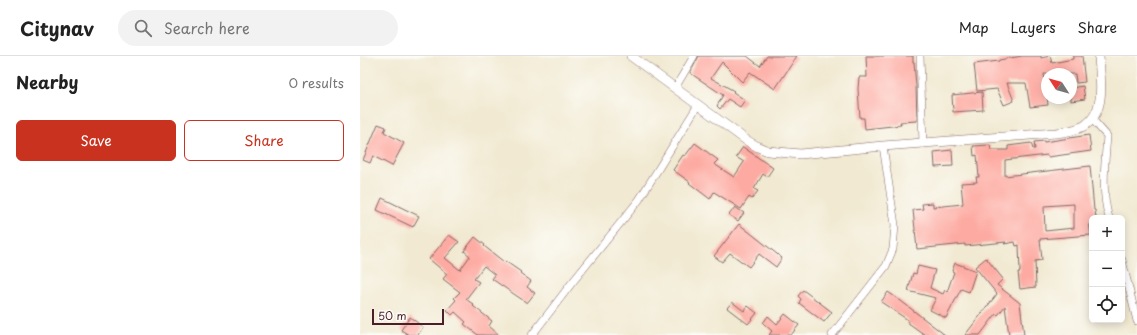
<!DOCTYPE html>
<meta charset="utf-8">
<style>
:root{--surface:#fff;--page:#f2f2f2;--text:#222;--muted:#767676;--line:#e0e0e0;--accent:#c8321e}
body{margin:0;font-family:"Playpen Sans",sans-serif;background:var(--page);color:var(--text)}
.controls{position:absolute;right:12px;bottom:12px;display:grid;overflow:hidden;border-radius:6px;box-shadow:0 2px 10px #0003}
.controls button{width:36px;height:36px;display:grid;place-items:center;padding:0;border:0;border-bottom:1px solid var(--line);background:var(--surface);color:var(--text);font:20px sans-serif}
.compass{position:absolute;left:681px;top:12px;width:36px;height:36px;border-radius:50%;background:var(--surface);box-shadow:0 2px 10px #0003;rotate:306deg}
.scale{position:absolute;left:12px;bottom:10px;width:72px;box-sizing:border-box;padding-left:4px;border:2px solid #4a1f2b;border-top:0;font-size:11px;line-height:14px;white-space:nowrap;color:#4a1f2b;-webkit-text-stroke:3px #fdfcf7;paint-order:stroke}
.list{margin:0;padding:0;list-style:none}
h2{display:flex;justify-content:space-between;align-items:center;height:52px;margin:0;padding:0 16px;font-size:17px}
h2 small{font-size:13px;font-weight:400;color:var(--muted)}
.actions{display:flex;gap:8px;padding:12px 16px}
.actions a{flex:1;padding:9px 0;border:1px solid var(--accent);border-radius:6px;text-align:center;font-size:14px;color:var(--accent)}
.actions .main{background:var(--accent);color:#fff}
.icon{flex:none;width:22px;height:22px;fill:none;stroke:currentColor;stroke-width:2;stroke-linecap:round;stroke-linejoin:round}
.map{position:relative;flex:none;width:777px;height:279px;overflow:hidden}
header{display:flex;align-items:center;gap:24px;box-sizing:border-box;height:56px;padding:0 20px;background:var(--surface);border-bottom:1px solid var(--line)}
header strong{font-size:19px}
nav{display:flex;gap:22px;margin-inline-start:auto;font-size:14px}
.search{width:280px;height:36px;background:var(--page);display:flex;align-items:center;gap:10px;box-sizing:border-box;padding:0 14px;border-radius:22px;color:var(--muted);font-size:15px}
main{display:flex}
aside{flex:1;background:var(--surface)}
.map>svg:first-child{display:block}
.building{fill:#fdaaa2;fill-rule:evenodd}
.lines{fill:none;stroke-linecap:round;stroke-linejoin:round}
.minor-casing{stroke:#846665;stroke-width:8}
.tertiary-casing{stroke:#846665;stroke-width:10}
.minor{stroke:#fff;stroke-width:7}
.tertiary{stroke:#fff;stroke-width:9}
</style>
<header>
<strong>Citynav</strong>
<div class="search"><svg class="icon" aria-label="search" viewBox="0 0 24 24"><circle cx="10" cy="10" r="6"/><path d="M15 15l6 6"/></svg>Search here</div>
<nav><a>Map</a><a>Layers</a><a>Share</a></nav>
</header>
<main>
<aside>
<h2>Nearby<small>0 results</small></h2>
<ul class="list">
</ul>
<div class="actions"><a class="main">Save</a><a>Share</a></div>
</aside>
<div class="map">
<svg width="777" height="279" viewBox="0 0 777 279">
<rect width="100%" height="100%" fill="#fdfcf7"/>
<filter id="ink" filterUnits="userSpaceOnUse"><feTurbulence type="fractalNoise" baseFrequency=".025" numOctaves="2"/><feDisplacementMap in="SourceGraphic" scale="8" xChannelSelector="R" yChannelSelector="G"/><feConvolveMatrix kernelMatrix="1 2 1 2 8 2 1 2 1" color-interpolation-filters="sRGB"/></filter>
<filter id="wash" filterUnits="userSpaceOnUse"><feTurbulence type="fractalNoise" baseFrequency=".012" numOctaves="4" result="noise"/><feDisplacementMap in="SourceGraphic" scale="16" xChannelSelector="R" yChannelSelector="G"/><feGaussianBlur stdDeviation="0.9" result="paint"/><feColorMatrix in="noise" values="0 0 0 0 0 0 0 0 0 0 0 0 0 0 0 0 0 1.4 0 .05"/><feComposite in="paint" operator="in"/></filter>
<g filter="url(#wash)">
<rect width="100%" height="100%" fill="#f1e9d1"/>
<g id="blocks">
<path class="building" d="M339 0H387L400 10 407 0H437L415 33 390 16 382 26 362 6 351 22 374 35 373 36 385 44 380 51 368 43 360 53 357 50 363 39 330 17Z
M506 0H553V6H554L556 30 557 65 540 66 541 69 505 73 504 62H500L498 33 499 21H507Z
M662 0H681V2L690 0 692 7 713 3V0H722L725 26 716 27 715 18H684L688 49 670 51 666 27H647L654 45 644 49 637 33 617 35 614 8 639 5V4Z
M723 30 725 43 711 45V32Z
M622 36 623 54 593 56 592 39Z
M18 68 26 71 24 76 44 87 32 110 13 100 10 107 3 104Z
M729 79 731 95 688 101 687 99 645 104V120L730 110 734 154H735L736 162H732V168H729L731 179 680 183 682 204 675 205 676 231 660 233 658 216H660L659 189 656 190 655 186 644 188 646 186 605 190V188L557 193 553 154 563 153 562 148 573 147V151L603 148 601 127 617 126 616 121H619L617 99 614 100 613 90 630 89 631 94H648V90L671 87 673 93H675L674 86 684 85V86ZM714 148V172L685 175 684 150Z
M335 87 358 104 354 108 374 121 384 106 376 101 383 91 413 112 407 121 403 118 394 133 398 135 392 143 389 141 381 153 354 136 350 143 329 127 330 126 313 114 323 99 325 100Z
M592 94 593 110 575 111 574 96Z
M22 142 59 160 53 171 17 154Z
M375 151 384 157 378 165 369 159Z
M379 168 422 202 416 211 399 198 389 211 370 197 362 206 354 200Z
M89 179 99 186 85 202 100 214 110 200 104 195 115 181 125 189 124 190 144 206 145 205 161 216 160 217 171 225 167 231 175 237 167 247 132 223 135 219 124 210 114 223 119 226 106 243 114 249 113 250 132 265 129 270 139 279H118L104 268 106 266 95 256 92 259 87 254 96 244 94 242 100 236 83 223 87 218 69 203Z
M626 202 643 223 637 229 660 247 664 279H649L645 250 638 259 636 258 620 279H605L637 238 615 211Z
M595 207 616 215 609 236 601 233 586 262 570 254 576 242 548 235 553 217 556 218 558 210 575 214 570 232 583 238 585 234 587 236 594 216 592 215Z
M443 234 472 256 464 266 439 247 441 243 438 240Z
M528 236 541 245 585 279H565L547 266 548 264 521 246Z
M372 246 384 255 388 250 397 257 388 268 367 252Z
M425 258 439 269 431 279H409L412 275 403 267 408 260 417 268Z
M50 261 63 271 58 279H49L41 274Z"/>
</g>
</g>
<g filter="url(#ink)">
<use href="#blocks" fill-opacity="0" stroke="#846665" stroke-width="1"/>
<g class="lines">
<defs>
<path id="minor" d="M560 0 563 88
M315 32 334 0
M732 63 747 80C745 107 741 136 749 162
M762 204 777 265
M172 279 211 228 279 144 338 49
M472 279 526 210 533 193 535 169 523 90"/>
<path id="tertiary" d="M271 0 386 84 398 91 408 95 440 98 523 90 696 77C705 76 716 74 724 70 747 56 740 23 739 0"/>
</defs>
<use href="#minor" class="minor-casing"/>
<use href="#tertiary" class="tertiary-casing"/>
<use href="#minor" class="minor"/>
<use href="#tertiary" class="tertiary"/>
</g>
</g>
</svg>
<div class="controls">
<button>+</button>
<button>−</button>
<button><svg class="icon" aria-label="locate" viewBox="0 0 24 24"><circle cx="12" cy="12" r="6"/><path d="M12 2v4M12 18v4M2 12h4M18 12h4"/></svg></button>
</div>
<svg class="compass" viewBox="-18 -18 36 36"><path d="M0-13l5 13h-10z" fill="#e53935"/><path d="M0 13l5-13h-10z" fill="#767676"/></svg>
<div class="scale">50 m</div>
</div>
</main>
